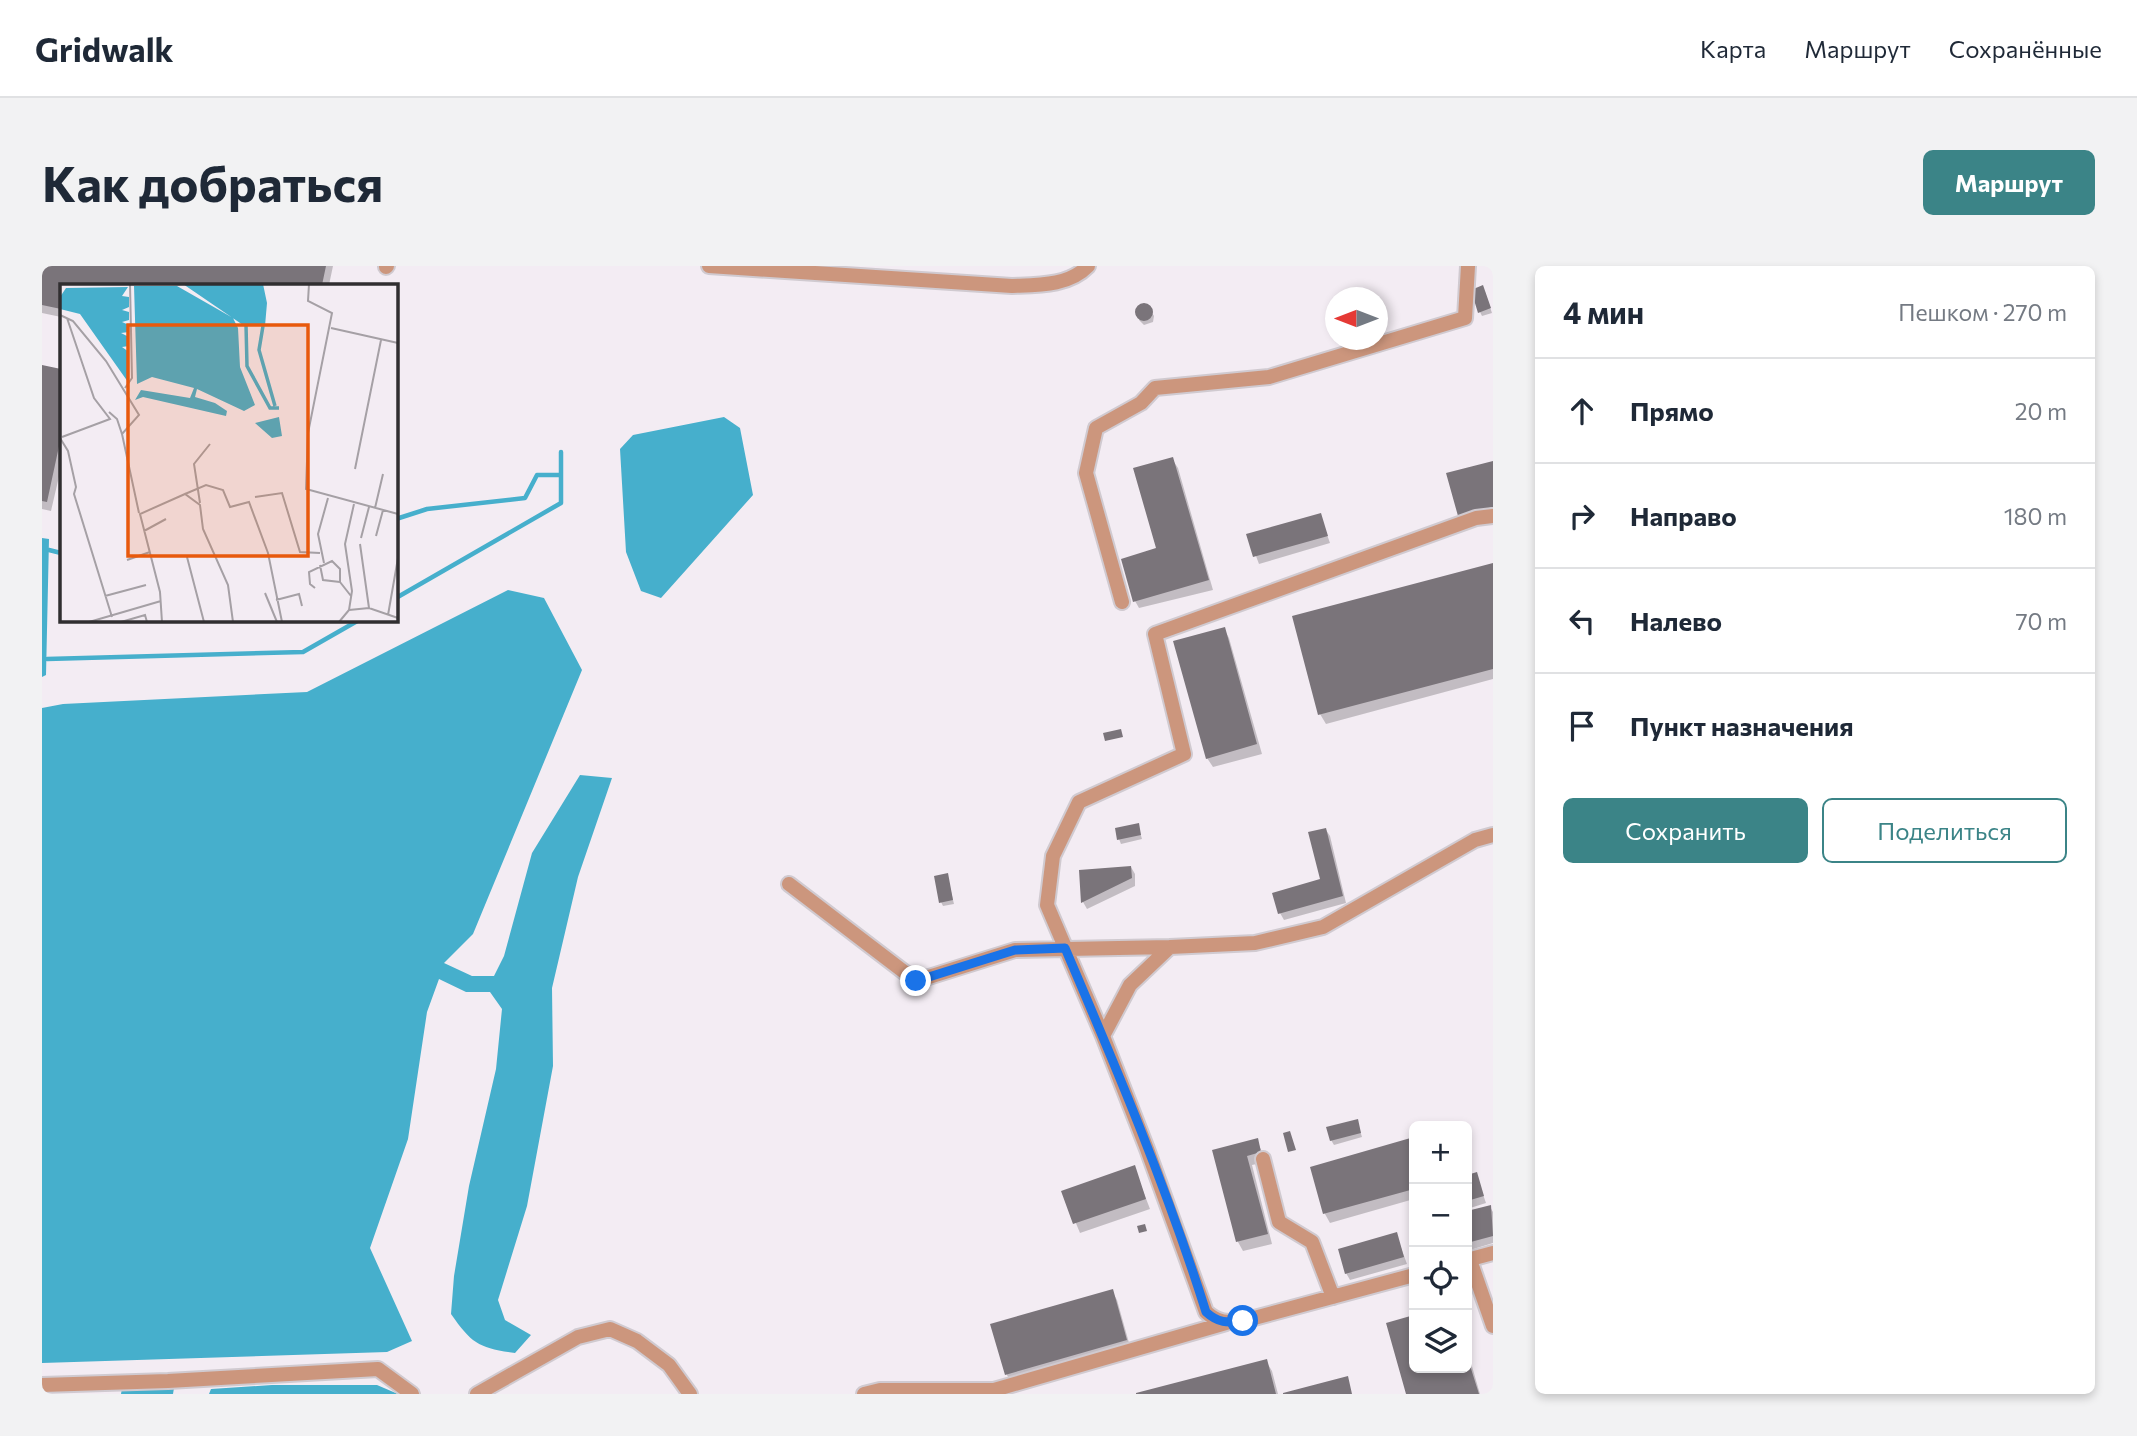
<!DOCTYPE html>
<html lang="ru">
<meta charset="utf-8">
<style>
:root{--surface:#fff;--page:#f2f2f3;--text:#1f2937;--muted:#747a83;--line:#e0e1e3;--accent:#3b8487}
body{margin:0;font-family:Commissioner,sans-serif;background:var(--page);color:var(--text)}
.controls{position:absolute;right:21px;bottom:21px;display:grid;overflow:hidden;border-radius:10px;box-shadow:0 4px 10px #0003}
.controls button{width:63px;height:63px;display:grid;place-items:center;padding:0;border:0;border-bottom:2px solid var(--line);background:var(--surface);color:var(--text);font:35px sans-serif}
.compass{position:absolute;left:1283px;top:21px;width:63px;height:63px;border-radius:50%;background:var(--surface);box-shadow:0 4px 10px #0003;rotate:270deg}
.stop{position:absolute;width:21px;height:21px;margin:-16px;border:5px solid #1a73e8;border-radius:50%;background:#fff}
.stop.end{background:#1a73e8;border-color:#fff;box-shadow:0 2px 7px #0008}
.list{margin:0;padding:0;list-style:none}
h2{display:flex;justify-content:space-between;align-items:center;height:91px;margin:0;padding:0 28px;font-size:30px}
h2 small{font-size:23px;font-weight:400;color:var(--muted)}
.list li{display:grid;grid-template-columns:46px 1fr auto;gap:21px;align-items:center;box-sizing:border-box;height:105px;padding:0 28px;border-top:2px solid var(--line)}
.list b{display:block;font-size:26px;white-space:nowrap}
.list em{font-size:23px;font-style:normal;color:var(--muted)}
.actions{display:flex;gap:14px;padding:21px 28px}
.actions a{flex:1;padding:16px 0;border:2px solid var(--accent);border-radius:10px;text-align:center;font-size:24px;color:var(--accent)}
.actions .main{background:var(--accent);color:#fff}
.icon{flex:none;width:38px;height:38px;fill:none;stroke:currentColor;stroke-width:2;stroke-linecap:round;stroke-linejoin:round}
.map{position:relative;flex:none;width:1451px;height:1128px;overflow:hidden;border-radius:10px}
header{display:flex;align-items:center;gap:42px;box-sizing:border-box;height:98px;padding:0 35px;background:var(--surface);border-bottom:2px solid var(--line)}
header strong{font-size:33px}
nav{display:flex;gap:38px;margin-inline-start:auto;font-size:24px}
.intro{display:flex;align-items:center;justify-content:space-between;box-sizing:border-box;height:168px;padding:0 42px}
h1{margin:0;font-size:49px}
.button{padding:18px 32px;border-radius:10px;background:var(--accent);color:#fff;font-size:24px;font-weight:700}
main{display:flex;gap:42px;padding:0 42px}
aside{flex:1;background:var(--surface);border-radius:10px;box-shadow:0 4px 10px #0003}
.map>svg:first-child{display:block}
.water{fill:#46afcc}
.shadow{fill:#0003}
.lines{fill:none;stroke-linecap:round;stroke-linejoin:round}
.stream{stroke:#46afcc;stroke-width:4.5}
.building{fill:#7a747a}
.minor-casing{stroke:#d0cad0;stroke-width:18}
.minor{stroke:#cc967d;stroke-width:14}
.route{stroke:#1a73e8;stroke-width:9}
.inset-river{fill:none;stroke:#46afcc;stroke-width:3.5}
.inset-road{fill:none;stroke:#a5a0a5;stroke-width:2}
.view{fill:#e8590c;fill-opacity:0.15;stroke:#e8590c;stroke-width:3.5}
.inset-edge{fill:none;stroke:#302e30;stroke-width:3.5}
</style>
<header>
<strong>Gridwalk</strong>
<nav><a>Карта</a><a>Маршрут</a><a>Сохранённые</a></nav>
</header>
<div class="intro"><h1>Как добраться</h1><a class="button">Маршрут</a></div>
<main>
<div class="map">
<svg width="1451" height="1128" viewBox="0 0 1451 1128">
<rect width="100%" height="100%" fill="#f3ecf3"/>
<path class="water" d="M682 151 698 162 711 229 619 332 599 325 584 286 578 183 591 169Z
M0 272 7 273 4 409 0 411Z
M466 324 502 332 540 404 431 668 402 697 430 710H452L462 690 490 587 538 509 570 512 536 611 510 722 511 800 485 940 456 1034 463 1054 489 1069 473 1087C437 1082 430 1078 409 1048L412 1010 427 920 454 803 460 743 448 726H424L397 713 385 746 366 873 328 982 370 1075 345 1086 0 1097V442L21 438 265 426Z
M230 1119H335L356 1128H167L169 1123Z
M80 1122H132L131 1128H79Z"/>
<path class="shadow" d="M0 0H291L287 19H19V51L0 47Z
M1443 26 1450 47 1440 50 1438 46Z
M1099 39 1105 40 1109 45 1112 50 1111 56 1102 59 1097 54 1095 43Z
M0 100 19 105V202L9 245 0 243Z
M1130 193 1136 202 1171 324 1097 342 1093 335 1116 284Z
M1278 249 1288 277 1217 298 1206 269Z
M1451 299V413L1284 458 1278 448Z
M1182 363 1187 372 1220 488 1171 501 1165 492Z
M1096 559 1100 573 1079 578 1077 573Z
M1284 564 1288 570 1304 637 1242 654 1238 647 1280 615Z
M1089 601 1093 608V620L1045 643 1041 636 1039 606Z
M905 609 912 638 901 640 899 636Z
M1315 855 1320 871 1292 879 1289 874Z
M1372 873V933L1288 957 1283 948 1270 902Z
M1215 874 1224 896 1210 899 1230 978 1201 985 1196 976 1172 885Z
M1092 901 1108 943 1038 967 1021 926Z
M1434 908 1444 937 1425 943V911Z
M1448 941 1451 946V977L1425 985V947Z
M1354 968 1365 998 1308 1014 1304 1007Z
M1070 1025 1075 1034 1089 1084 970 1118 965 1109 950 1059Z
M1372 1050V1102H1425V1083L1438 1128H1366L1346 1058Z
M1224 1095 1230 1105 1236 1128H1097Z"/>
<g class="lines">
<path class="stream" d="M354 253 385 243 483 232 495 209H519
M7 284 19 287
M354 332 519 237V186
M5 393 261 386 317 354"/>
</g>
<path class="building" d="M0 0H284L280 19H19V43L0 39Z
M1441 19 1449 42 1436 47 1429 24Z
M1093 46a9 9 0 1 1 18 0a9 9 0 1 1-18 0Z
M0 99 19 103V171L5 236 0 235Z
M1131 191 1167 314 1091 336 1079 293 1114 282 1091 202Z
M1451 195V241L1416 250 1404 207Z
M1279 247 1286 270 1211 291 1204 268Z
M1451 297V403L1276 449 1250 350Z
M1183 361 1215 478 1164 493 1131 375Z
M1079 463 1081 471 1063 475 1061 467Z
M1097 557 1099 569 1075 574 1073 562Z
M1284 562 1301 630 1236 648 1230 627 1278 613 1266 566Z
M1089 600 1090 612 1039 637 1037 604Z
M906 607 911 634 897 637 892 610Z
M1316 853 1319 867 1288 875 1284 861Z
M1248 865 1254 884 1246 886 1241 867Z
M1372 871V923L1281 948 1268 901Z
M1216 872 1219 886 1205 890 1226 968 1194 976 1170 884Z
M1093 899 1104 933 1031 958 1019 925Z
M1435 906 1442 930 1425 935V909Z
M1449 939 1451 970 1425 977V945Z
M1103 958 1105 965 1097 967 1095 960Z
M1355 966 1362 991 1303 1008 1296 983Z
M1071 1023 1085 1074 963 1109 948 1058Z
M1372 1049V1102H1425V1090L1437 1128H1364L1344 1057Z
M1225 1093 1234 1128H1094V1127Z
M1306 1110 1310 1128H1241V1127Z"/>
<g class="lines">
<defs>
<path id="minor" d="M667 0 970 20C996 19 1027 20 1046 0
M344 1 345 0
M1080 336 1044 207 1054 162 1099 137 1113 122 1227 111 1423 52 1426 0
M747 618 874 715 973 684 1128 681
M1061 770 1005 639 1011 590 1037 536 1142 488 1113 368 1434 252 1451 250
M1221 893 1237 956 1270 976 1291 1031
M1425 994 1451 987
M1428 994 1451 1060
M1372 1009 1201 1055C1185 1057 1176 1057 1164 1046L1105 883 1061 770 1088 719 1128 681 1213 677 1281 661 1433 574 1451 569
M0 1119 126 1115 336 1103 370 1128
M435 1128 536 1071 568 1063 595 1075 627 1099 648 1128
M822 1128 838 1124H952L1184 1057"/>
</defs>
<use href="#minor" class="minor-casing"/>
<use href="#minor" class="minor"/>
</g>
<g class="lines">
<path class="route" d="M874 715 973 684 1023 682C1074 801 1125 922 1164 1046 1176 1057 1185 1057 1201 1055"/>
</g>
<g transform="translate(18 18)">
<rect width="338" height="338" fill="#f3ecf3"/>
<path d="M123 0H203L207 19 205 42 183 41ZM74 2H117L173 34 178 44 180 83 195 121 184 127 137 105 135 113 155 119 167 127 166 132 83 113 75 116 81 106 130 114 134 104 92 93 77 100ZM68 3 62 12 69 13V23L62 26 69 28V36L62 38 69 41V48L61 49 69 53V62L62 63 69 68 68 98 20 30 0 25V13L6 4ZM219 133 222 152 212 154 195 139Z" fill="#46afcc"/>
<path class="inset-river" d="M186 41 187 82 210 124H219M203 42 199 66 215 122"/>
<path class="inset-road" d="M249 0 248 17 272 29 248 149 246 205 338 230M0 31 13 37 46 77 79 131 62 150 57 135 49 128M271 44 338 59M65 104 72 94 70 0M62 150 79 229M2 153 50 135 34 114 7 34M0 154 8 167 16 203 14 210 52 333M295 185 321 56M125 210 146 201 163 206 170 223 189 218 208 269 222 338M195 213 222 209 240 268 260 269M140 219 134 180 150 160M315 224 323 190M84 247 106 235M316 252 323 226M301 254 309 223M300 260 309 324M127 273 144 338M67 276 90 268M264 279 258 250 268 214M260 281 263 296 280 298M255 304 250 300 249 288 272 277 280 285V298L291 312M205 309 217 338M45 312 86 301M216 316 239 310 242 322M289 326 309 324 338 334M328 331 338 274M29 338 101 317M61 338 85 331 87 338M102 338 100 308 80 230 125 210 140 221 143 245 168 301 173 338M279 338 289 326 292 307 285 260 294 220"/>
<path class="view" d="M68 41H248V272H68Z"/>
<rect width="338" height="338" class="inset-edge"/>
</g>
</svg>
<div class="controls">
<button>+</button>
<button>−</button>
<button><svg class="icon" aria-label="locate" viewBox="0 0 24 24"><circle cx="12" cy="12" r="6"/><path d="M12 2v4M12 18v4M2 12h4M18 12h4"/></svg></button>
<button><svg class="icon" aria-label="layers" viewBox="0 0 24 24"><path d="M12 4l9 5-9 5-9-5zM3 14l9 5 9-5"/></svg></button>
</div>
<svg class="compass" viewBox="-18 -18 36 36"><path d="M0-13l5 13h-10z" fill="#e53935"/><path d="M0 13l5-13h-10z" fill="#747a83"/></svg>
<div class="stop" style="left:1201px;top:1055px"></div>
<div class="stop end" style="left:874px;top:715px"></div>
</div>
<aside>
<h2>4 мин<small>Пешком · 270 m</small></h2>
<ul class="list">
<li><svg class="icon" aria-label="ahead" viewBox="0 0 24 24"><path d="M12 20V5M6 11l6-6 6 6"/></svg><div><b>Прямо</b></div><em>20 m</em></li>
<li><svg class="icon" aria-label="right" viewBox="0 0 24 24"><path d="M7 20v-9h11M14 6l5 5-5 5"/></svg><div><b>Направо</b></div><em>180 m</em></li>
<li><svg class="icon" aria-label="left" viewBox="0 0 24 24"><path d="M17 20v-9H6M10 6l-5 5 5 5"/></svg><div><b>Налево</b></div><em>70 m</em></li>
<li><svg class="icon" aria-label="arrive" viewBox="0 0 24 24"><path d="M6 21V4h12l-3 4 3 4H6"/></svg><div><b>Пункт назначения</b></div></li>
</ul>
<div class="actions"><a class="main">Сохранить</a><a>Поделиться</a></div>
</aside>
</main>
